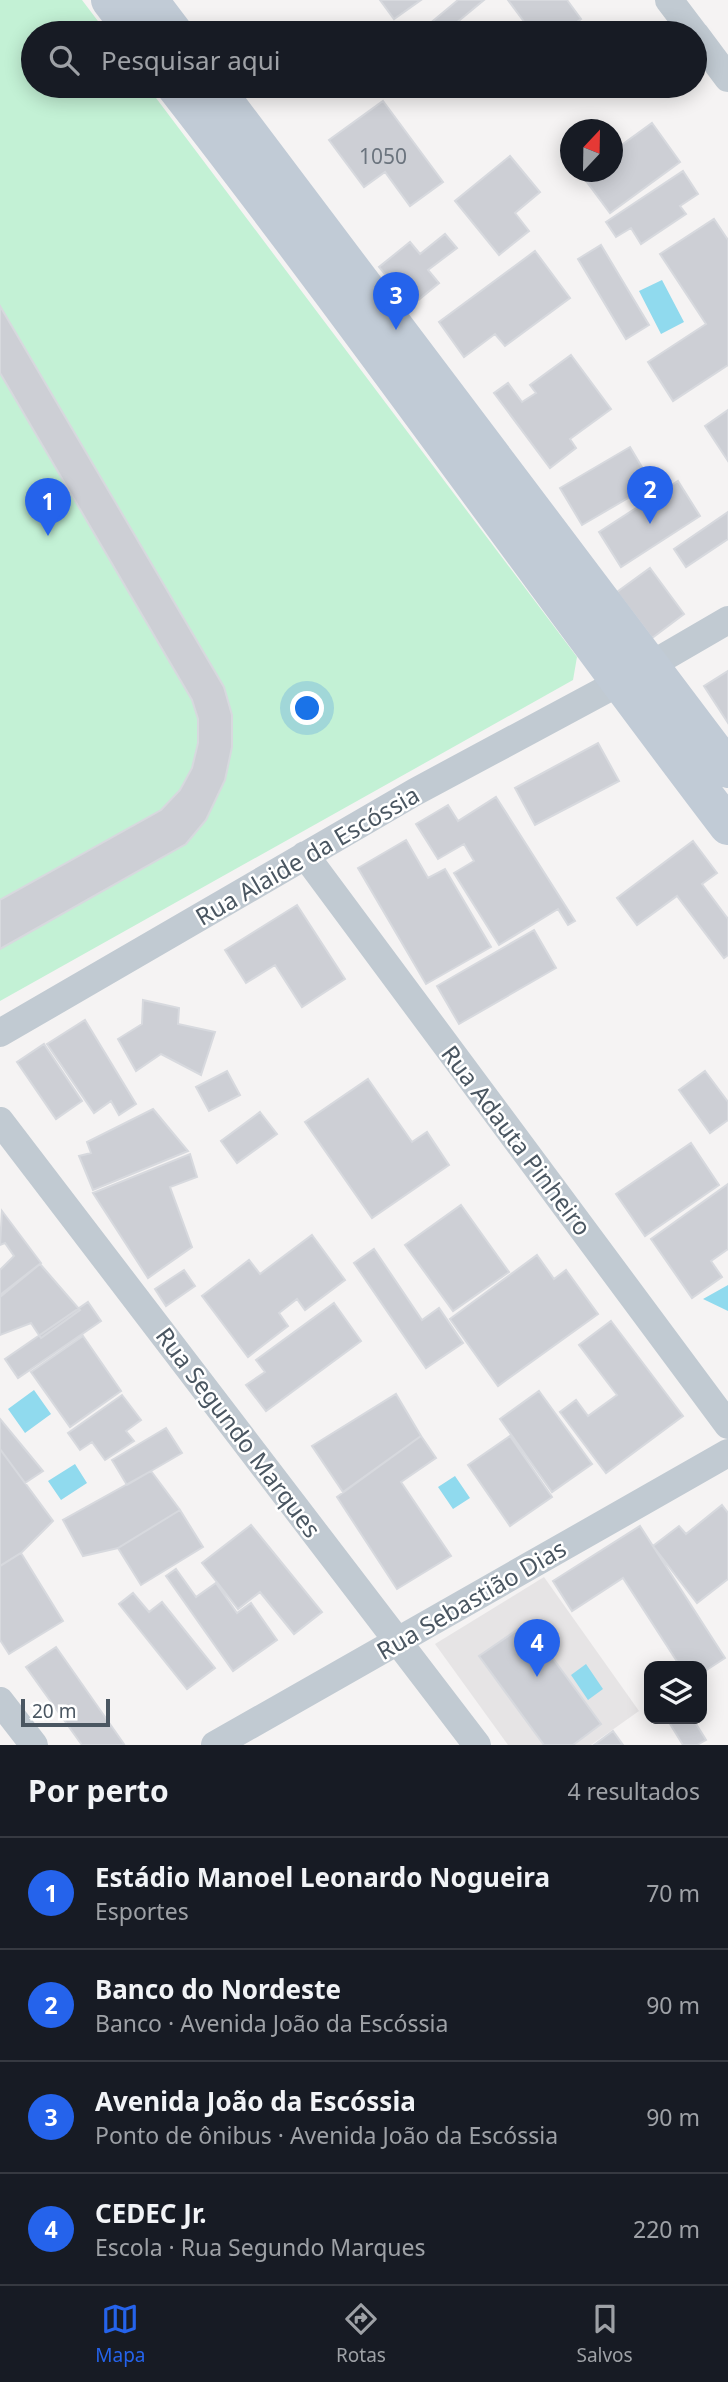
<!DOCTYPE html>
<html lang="pt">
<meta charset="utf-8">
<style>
:root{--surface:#171b24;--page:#20242c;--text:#f1f3f6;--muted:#9ea1a6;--line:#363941;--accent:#2563eb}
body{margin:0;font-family:"Noto Sans",sans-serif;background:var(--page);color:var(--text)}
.controls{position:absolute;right:21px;bottom:21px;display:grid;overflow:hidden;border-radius:14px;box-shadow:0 4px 18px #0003}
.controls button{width:63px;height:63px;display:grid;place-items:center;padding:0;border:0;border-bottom:2px solid var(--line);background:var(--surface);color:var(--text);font:35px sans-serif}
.compass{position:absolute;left:560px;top:119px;width:63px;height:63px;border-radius:50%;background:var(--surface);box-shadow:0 4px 18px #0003;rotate:22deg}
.scale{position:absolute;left:21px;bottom:18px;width:89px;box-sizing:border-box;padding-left:7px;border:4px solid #4a5661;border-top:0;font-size:19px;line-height:24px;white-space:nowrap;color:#4a5661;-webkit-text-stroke:5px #fff;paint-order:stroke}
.you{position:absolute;left:308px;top:709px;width:24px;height:24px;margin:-18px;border:5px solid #fff;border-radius:50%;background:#1a73e8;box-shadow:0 0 0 10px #1a73e833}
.badge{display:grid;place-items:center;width:46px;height:46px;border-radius:50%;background:var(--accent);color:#fff;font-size:23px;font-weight:700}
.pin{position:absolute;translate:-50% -58px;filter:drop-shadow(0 2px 4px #0008)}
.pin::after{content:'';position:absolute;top:37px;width:24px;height:21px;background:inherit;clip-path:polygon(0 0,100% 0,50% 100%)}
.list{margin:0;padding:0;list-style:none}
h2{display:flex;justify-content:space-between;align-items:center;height:91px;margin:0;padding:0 28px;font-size:30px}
h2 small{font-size:23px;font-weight:400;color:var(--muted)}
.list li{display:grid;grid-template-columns:46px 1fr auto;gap:21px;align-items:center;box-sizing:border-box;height:112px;padding:0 28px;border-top:2px solid var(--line)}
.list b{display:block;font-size:26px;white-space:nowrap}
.list p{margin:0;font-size:23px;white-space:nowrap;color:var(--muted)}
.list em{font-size:23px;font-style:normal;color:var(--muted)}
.icon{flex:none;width:38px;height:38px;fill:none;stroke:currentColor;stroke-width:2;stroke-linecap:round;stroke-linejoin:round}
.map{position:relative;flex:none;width:728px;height:1745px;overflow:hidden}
.search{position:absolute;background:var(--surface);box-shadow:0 4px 18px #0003;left:21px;right:21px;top:21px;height:77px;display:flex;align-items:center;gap:18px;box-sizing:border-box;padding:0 24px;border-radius:38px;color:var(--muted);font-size:26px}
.sheet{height:539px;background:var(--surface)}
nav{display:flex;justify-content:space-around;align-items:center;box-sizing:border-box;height:98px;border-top:2px solid var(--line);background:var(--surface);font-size:19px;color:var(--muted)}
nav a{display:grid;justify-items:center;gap:4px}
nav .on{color:var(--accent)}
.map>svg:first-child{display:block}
.education{fill:#e6e4e5}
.green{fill:#c3f1d5}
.water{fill:#90daee}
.building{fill:#cdcfd5;stroke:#d7d9de;stroke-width:2}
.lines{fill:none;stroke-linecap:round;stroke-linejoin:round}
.minor{stroke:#c1cad2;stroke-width:28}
.secondary{stroke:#c1cbd6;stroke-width:38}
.labels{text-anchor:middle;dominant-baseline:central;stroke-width:5;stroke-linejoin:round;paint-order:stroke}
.number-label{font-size:21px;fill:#6b747e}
.street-label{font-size:24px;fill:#4a5661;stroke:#fff}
</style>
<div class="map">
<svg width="728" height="1745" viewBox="0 0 728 1745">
<rect width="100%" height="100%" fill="#f5f3f3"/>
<path class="education" d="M544 1577 639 1711 591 1745H508L435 1644Z"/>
<path class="green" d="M0 0H82L107 33H33V86H147L577 657 573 680 0 1001Z"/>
<path class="water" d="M662 280 684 322 661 334 639 291Z
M728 1285V1311L703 1299Z
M34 1390 51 1414 25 1433 8 1409Z
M75 1464 87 1483 61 1500 48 1481Z
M455 1476 470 1498 453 1509 438 1487Z
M586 1664 603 1689 588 1700 571 1675Z"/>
<path class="building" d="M380 0H421L394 19Z
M458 0H484L444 33H425L422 30Z
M508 0H567L581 19 562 33H512L525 23Z
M383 101 443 182 410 206 385 172 364 187 329 140Z
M652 123 680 162 610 213 581 174 585 172H612V152Z
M510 156 540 192 515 213 529 231 499 255 455 201Z
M683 171 698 194 680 206 686 214 641 244 631 228 616 237 606 222Z
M714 219 728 240V365L673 401 648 362 706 324 660 254Z
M445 234 457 248 428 270 439 283 411 306 379 267 410 242 420 254Z
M601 245 649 325 626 339 578 259Z
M535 251 570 298 505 346 495 334 464 357 439 322Z
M0 306 224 687 232 715V747L225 780 206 820 186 844 0 949V900L161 810 180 790 192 768 198 743V719L192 700 0 373Z
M571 355 611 409 570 439 576 448 550 468 494 393 508 383 522 402 536 393 530 385Z
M728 410V461L705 426Z
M630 447 652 484 582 525 560 488Z
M678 481 700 516 621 567 599 532Z
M728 512V539L686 567 674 549Z
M650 568 684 614 652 638 617 592Z
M728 671V723L704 686Z
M598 743 619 781 535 825 515 788Z
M496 797 575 921 568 925 558 909 499 945 454 873 474 861 464 844 438 859 416 824 448 805 458 821Z
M406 840 428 878 445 869 491 947 426 984 358 868Z
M693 841 717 873 702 884 728 919V955L724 958 677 896 637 925 617 898Z
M297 905 345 979 302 1007 275 965 246 983 225 950Z
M534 930 556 968 459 1024 437 986Z
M143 1000 179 1008 178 1024 215 1032 201 1075 161 1054 136 1071 118 1039 142 1024Z
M85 1020 136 1104 119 1115 111 1101 94 1113 47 1044Z
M44 1044 82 1101 56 1119 17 1062Z
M227 1071 240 1095 209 1111 196 1087Z
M705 1071 728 1102V1120L710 1133 679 1090Z
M368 1079 412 1142 427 1132 449 1165 372 1218 305 1122Z
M153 1109 188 1151 93 1190 79 1156 91 1153 87 1142Z
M260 1112 277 1134 237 1163 221 1141Z
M691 1143 719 1185 645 1236 616 1194Z
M190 1154 197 1177 170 1187 192 1247 148 1278 93 1193Z
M728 1184V1249L711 1261 722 1277 692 1298 651 1239Z
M461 1205 509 1272 453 1311 405 1245Z
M2 1211 41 1263 0 1295V1270L14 1256 5 1243 0 1245Z
M312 1235 345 1280 305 1310 297 1299 279 1313 288 1326 248 1357 202 1296 249 1260 260 1274Z
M374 1249 422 1320 439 1308 463 1343 426 1368 354 1263Z
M537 1255 554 1279 566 1270 598 1314 498 1386 450 1319Z
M40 1264 80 1310 41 1338 31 1323 0 1335V1297Z
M184 1270 195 1286 166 1306 155 1289Z
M88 1302 101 1321 18 1378 5 1359Z
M334 1303 361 1341 266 1411 246 1385 265 1372 256 1360Z
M611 1321 683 1416 606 1473 560 1412 576 1400 588 1416 617 1395 579 1345Z
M83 1336 121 1391 70 1427 31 1372Z
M539 1391 592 1464 552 1492 500 1419Z
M396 1394 421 1436 343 1492 312 1446Z
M122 1395 141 1420 126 1431 134 1441 105 1460 92 1442 80 1450 68 1433Z
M0 1419 43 1471 25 1483 0 1449Z
M166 1428 182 1453 127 1485 112 1460Z
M421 1436 436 1458 401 1482 451 1556 397 1589 337 1497Z
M510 1436 552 1497 510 1526 468 1465Z
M0 1449 53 1521 21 1553 0 1566Z
M151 1471 180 1510 118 1548 83 1556 63 1520Z
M722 1505 728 1513V1579L697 1603 653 1546 679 1526 686 1534Z
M180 1510 203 1547 141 1585 118 1548Z
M251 1525 322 1612 294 1634 260 1592 238 1609 202 1563Z
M640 1526 725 1658 702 1673V1666H680L623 1578 572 1611 553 1581Z
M21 1553 63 1621 9 1654 0 1640V1566Z
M176 1569 196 1597 216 1583 237 1613 251 1603 277 1640 233 1671 166 1576Z
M133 1593 149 1612 162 1602 215 1668 187 1689 119 1604Z
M527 1623 601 1724 573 1745H544L479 1656Z
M56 1647 124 1744 122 1745H82L26 1667Z
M667 1719H693L706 1740 697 1745H683Z
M613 1731 623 1745H594Z"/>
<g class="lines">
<path class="minor" d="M669 0 694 33
M695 34 728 78
M649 666 728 620
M305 855 728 1425
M0 1033 415 792 618 683
M0 1121 477 1745
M0 1701 34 1745
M215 1745 728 1453"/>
<path class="secondary" d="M110 0 135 33
M149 0 174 33
M175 86C364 329 541 581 728 826
M213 86 728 769"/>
</g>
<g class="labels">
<g class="number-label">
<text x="383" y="156">1050</text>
</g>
<g class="street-label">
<text transform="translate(307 855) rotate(-30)">Rua Alaide da Escóssia</text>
<text transform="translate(517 1140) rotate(53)">Rua Adauta Pinheiro</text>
<text transform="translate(239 1432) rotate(53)">Rua Segundo Marques</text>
<text transform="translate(471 1599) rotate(-30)">Rua Sebastião Dias</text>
</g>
</g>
</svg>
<div class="controls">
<button><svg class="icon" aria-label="layers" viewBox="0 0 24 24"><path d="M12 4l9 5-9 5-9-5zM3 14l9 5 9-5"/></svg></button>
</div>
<svg class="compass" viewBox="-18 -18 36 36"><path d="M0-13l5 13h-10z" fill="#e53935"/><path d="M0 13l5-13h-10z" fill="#9ea1a6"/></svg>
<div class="scale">20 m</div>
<div class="you"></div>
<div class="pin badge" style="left:48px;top:536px">1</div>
<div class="pin badge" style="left:650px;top:524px">2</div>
<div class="pin badge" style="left:396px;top:330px">3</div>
<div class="pin badge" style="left:537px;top:1677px">4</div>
<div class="search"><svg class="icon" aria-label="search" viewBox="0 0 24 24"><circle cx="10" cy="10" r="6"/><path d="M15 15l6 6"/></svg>Pesquisar aqui</div>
</div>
<section class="sheet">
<h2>Por perto<small>4 resultados</small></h2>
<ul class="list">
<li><span class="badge">1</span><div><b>Estádio Manoel Leonardo Nogueira</b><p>Esportes</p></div><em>70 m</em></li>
<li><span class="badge">2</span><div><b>Banco do Nordeste</b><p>Banco · Avenida João da Escóssia</p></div><em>90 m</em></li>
<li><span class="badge">3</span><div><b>Avenida João da Escóssia</b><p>Ponto de ônibus · Avenida João da Escóssia</p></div><em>90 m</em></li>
<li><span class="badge">4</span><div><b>CEDEC Jr.</b><p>Escola · Rua Segundo Marques</p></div><em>220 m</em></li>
</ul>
</section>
<nav>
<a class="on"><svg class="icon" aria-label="map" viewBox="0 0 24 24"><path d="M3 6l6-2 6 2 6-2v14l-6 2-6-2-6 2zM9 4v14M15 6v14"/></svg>Mapa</a>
<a><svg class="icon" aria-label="directions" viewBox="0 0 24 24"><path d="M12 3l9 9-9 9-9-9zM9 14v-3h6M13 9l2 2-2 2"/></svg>Rotas</a>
<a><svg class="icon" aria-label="saved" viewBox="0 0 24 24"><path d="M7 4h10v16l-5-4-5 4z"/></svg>Salvos</a>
</nav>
